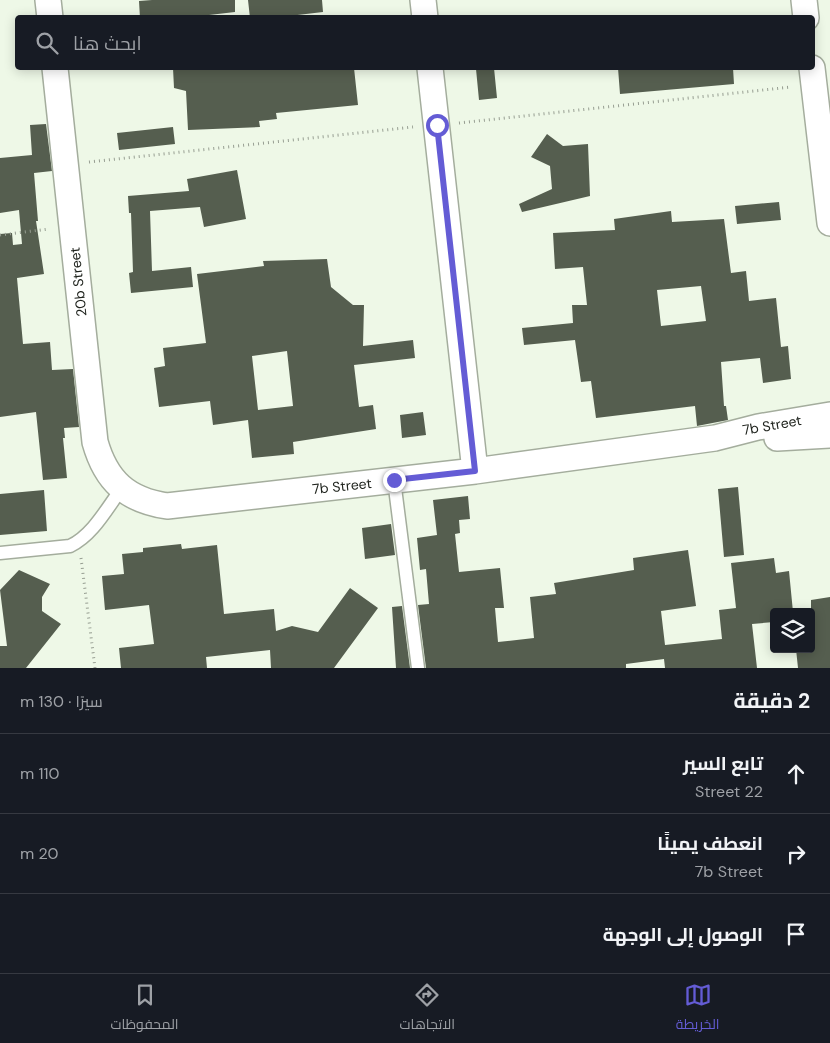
<!DOCTYPE html>
<html lang="ar">
<meta charset="utf-8">
<style>
:root{--surface:#171b24;--page:#242831;--text:#f1f3f6;--muted:#9ea1a6;--line:#363941;--accent:#645cd5}
body{margin:0;font-family:"DM Sans",Cairo,sans-serif;background:var(--page);color:var(--text);direction:rtl}
.controls{position:absolute;right:15px;bottom:15px;display:grid;overflow:hidden;border-radius:5px;box-shadow:0 2px 12px #0003}
.controls button{width:45px;height:45px;display:grid;place-items:center;padding:0;border:0;border-bottom:1px solid var(--line);background:var(--surface);color:var(--text);font:25px sans-serif}
.stop{position:absolute;width:15px;height:15px;margin:-11px;border:4px solid #645cd5;border-radius:50%;background:#fff}
.stop.end{background:#645cd5;border-color:#fff;box-shadow:0 1px 5px #0008}
.list{margin:0;padding:0;list-style:none}
h2{display:flex;justify-content:space-between;align-items:center;height:65px;margin:0;padding:0 20px;font-size:21px}
h2 small{font-size:16px;font-weight:400;color:var(--muted)}
.list li{display:grid;grid-template-columns:32px 1fr auto;gap:15px;align-items:center;box-sizing:border-box;height:80px;padding:0 20px;border-top:1px solid var(--line)}
.list b{display:block;font-size:19px;white-space:nowrap}
.list p{margin:0;font-size:16px;white-space:nowrap;color:var(--muted)}
.list em{font-size:16px;font-style:normal;color:var(--muted)}
.icon{flex:none;width:28px;height:28px;fill:none;stroke:currentColor;stroke-width:2;stroke-linecap:round;stroke-linejoin:round}
.map{position:relative;flex:none;width:830px;height:668px;overflow:hidden;direction:ltr}
.search{position:absolute;background:var(--surface);box-shadow:0 2px 12px #0003;left:15px;right:15px;top:15px;height:55px;display:flex;align-items:center;gap:12px;box-sizing:border-box;padding:0 18px;border-radius:5px;color:var(--muted);font-size:19px}
.sheet{height:305px;background:var(--surface)}
nav{display:flex;justify-content:space-around;align-items:center;box-sizing:border-box;height:70px;border-top:1px solid var(--line);background:var(--surface);font-size:14px;color:var(--muted)}
nav a{display:grid;justify-items:center;gap:2px}
nav .on{color:var(--accent)}
.map>svg:first-child{display:block}
.building{fill:#555e4f;fill-rule:evenodd}
.lines{fill:none;stroke-linecap:round;stroke-linejoin:round}
.lane-casing{stroke:#a4ad9d;stroke-width:15}
.street-casing{stroke:#a4ad9d;stroke-width:28}
.path{stroke:#979e92;stroke-width:3;stroke-dasharray:1 4;stroke-linecap:butt}
.lane{stroke:#fff;stroke-width:12}
.street{stroke:#fff;stroke-width:25}
.route{stroke:#645cd5;stroke-width:6}
.labels{text-anchor:middle;dominant-baseline:central;stroke-width:5;stroke-linejoin:round;paint-order:stroke}
.street-label{font-size:14px;fill:#20241e;stroke:#fff}
</style>
<div class="map">
<svg width="830" height="668" viewBox="0 0 830 668">
<rect width="100%" height="100%" fill="#eef8e7"/>
<path class="building" d="M152 0H235V12L183 18H140L139 1Z
M248 0H322L323 12 272 18H250Z
M173 68H195L199 70 240 68H354L358 105 276 113 277 119 259 121 260 127 188 130 186 91 174 88Z
M494 68 497 98 479 100 476 69Z
M618 68H733L734 84 620 94Z
M46 124 52 171 34 173 38 221H36L44 274 17 278 23 344 50 342 52 370 73 369 79 427 64 428 65 438H63L67 478 43 480 36 412 0 417V234L12 233 13 245 22 244 19 210 0 213V158L32 155 30 125Z
M173 127 175 144 119 150 117 133Z
M547 134 563 146 588 144 590 196 522 212 519 204 552 189 550 166 531 157Z
M237 170 246 219 204 227 200 207 150 211 152 271 191 267 193 287 131 293 129 273 133 272 131 213H129L128 196 189 191 187 179Z
M779 202 781 220 737 224 735 206Z
M671 211 672 222 724 219 731 273 746 271 749 301 776 298 781 347 788 346 791 379 763 383 760 358 721 362 724 406H726L728 420 697 426 695 406 596 418 591 381 581 382 575 340 524 345 522 328 573 323 572 305H587L583 267 555 269 553 233 615 230 614 219ZM701 286 706 321 661 326 657 290Z
M327 259 331 287 353 305H364L363 346 413 340 415 358 354 365 359 407 373 405 376 429 293 442 294 454 252 458 248 420 213 425 210 401 159 407 154 368 165 366 163 348 206 343 197 274 264 266 263 261ZM287 351 293 406 258 410 252 356Z
M423 412 426 435 402 438 400 415Z
M738 487 744 555 724 557 718 489Z
M44 490 47 531 0 535V494Z
M468 496 470 519 459 520 460 533 455 534 459 572 500 568 504 608H495L498 642 534 638 530 597 556 594 554 583 634 570 633 558 688 550 696 606 661 611 665 645 722 639 719 610 736 608 731 563 774 558 776 573 789 571 793 612H774V622L752 624 757 668H665L664 659 626 664V668H426L418 605 429 604 426 569 420 570 417 538 437 535 433 500Z
M391 524 395 555 365 559 362 528Z
M181 544 182 549 217 545 224 614 274 609 276 631 292 626 318 632 350 588 378 608 334 668H271L270 650 206 657 207 668H121L119 648 154 644 149 605 105 610 102 576 124 574 122 554 143 552V548Z
M19 570 50 584 42 597V611L61 624 26 668H0V646H7L0 590Z
M830 597V668H798L796 649H811V600Z
M402 606 410 668H396L392 607Z"/>
<g class="lines">
<defs>
<path id="lane" d="M394 480 418 668
M0 553 70 546C93 535 107 508 122 488"/>
<path id="street" d="M48 0 50 18
M423 0 425 18
M804 0 806 18
M55 68 95 442C106 481 127 500 167 506L475 471 715 438 758 427 830 415
M430 68 475 471
M812 68 830 223
M777 438 830 435"/>
</defs>
<use href="#lane" class="lane-casing"/>
<use href="#street" class="street-casing"/>
<path class="path" d="M459 123 791 87
M89 162 413 127
M0 235 49 229
M81 558 95 668"/>
<use href="#lane" class="lane"/>
<use href="#street" class="street"/>
</g>
<g class="lines">
<path class="route" d="M394 480 475 471 437 125"/>
</g>
<g class="labels">
<g class="street-label">
<text transform="translate(78 282) rotate(-96)">20b Street</text>
<text transform="translate(772 425) rotate(-10)">7b Street</text>
<text transform="translate(342 486) rotate(-6)">7b Street</text>
</g>
</g>
</svg>
<div class="controls">
<button><svg class="icon" aria-label="layers" viewBox="0 0 24 24"><path d="M12 4l9 5-9 5-9-5zM3 14l9 5 9-5"/></svg></button>
</div>
<div class="stop" style="left:437px;top:125px"></div>
<div class="stop end" style="left:394px;top:480px"></div>
<div class="search"><svg class="icon" aria-label="search" viewBox="0 0 24 24"><circle cx="10" cy="10" r="6"/><path d="M15 15l6 6"/></svg>ابحث هنا</div>
</div>
<section class="sheet">
<h2>2 دقيقة<small>سيرًا · 130 m</small></h2>
<ul class="list">
<li><svg class="icon" aria-label="ahead" viewBox="0 0 24 24"><path d="M12 20V5M6 11l6-6 6 6"/></svg><div><b>تابع السير</b><p>22 Street</p></div><em>110 m</em></li>
<li><svg class="icon" aria-label="right" viewBox="0 0 24 24"><path d="M7 20v-9h11M14 6l5 5-5 5"/></svg><div><b>انعطف يمينًا</b><p>7b Street</p></div><em>20 m</em></li>
<li><svg class="icon" aria-label="arrive" viewBox="0 0 24 24"><path d="M6 21V4h12l-3 4 3 4H6"/></svg><div><b>الوصول إلى الوجهة</b></div></li>
</ul>
</section>
<nav>
<a class="on"><svg class="icon" aria-label="map" viewBox="0 0 24 24"><path d="M3 6l6-2 6 2 6-2v14l-6 2-6-2-6 2zM9 4v14M15 6v14"/></svg>الخريطة</a>
<a><svg class="icon" aria-label="directions" viewBox="0 0 24 24"><path d="M12 3l9 9-9 9-9-9zM9 14v-3h6M13 9l2 2-2 2"/></svg>الاتجاهات</a>
<a><svg class="icon" aria-label="saved" viewBox="0 0 24 24"><path d="M7 4h10v16l-5-4-5 4z"/></svg>المحفوظات</a>
</nav>
